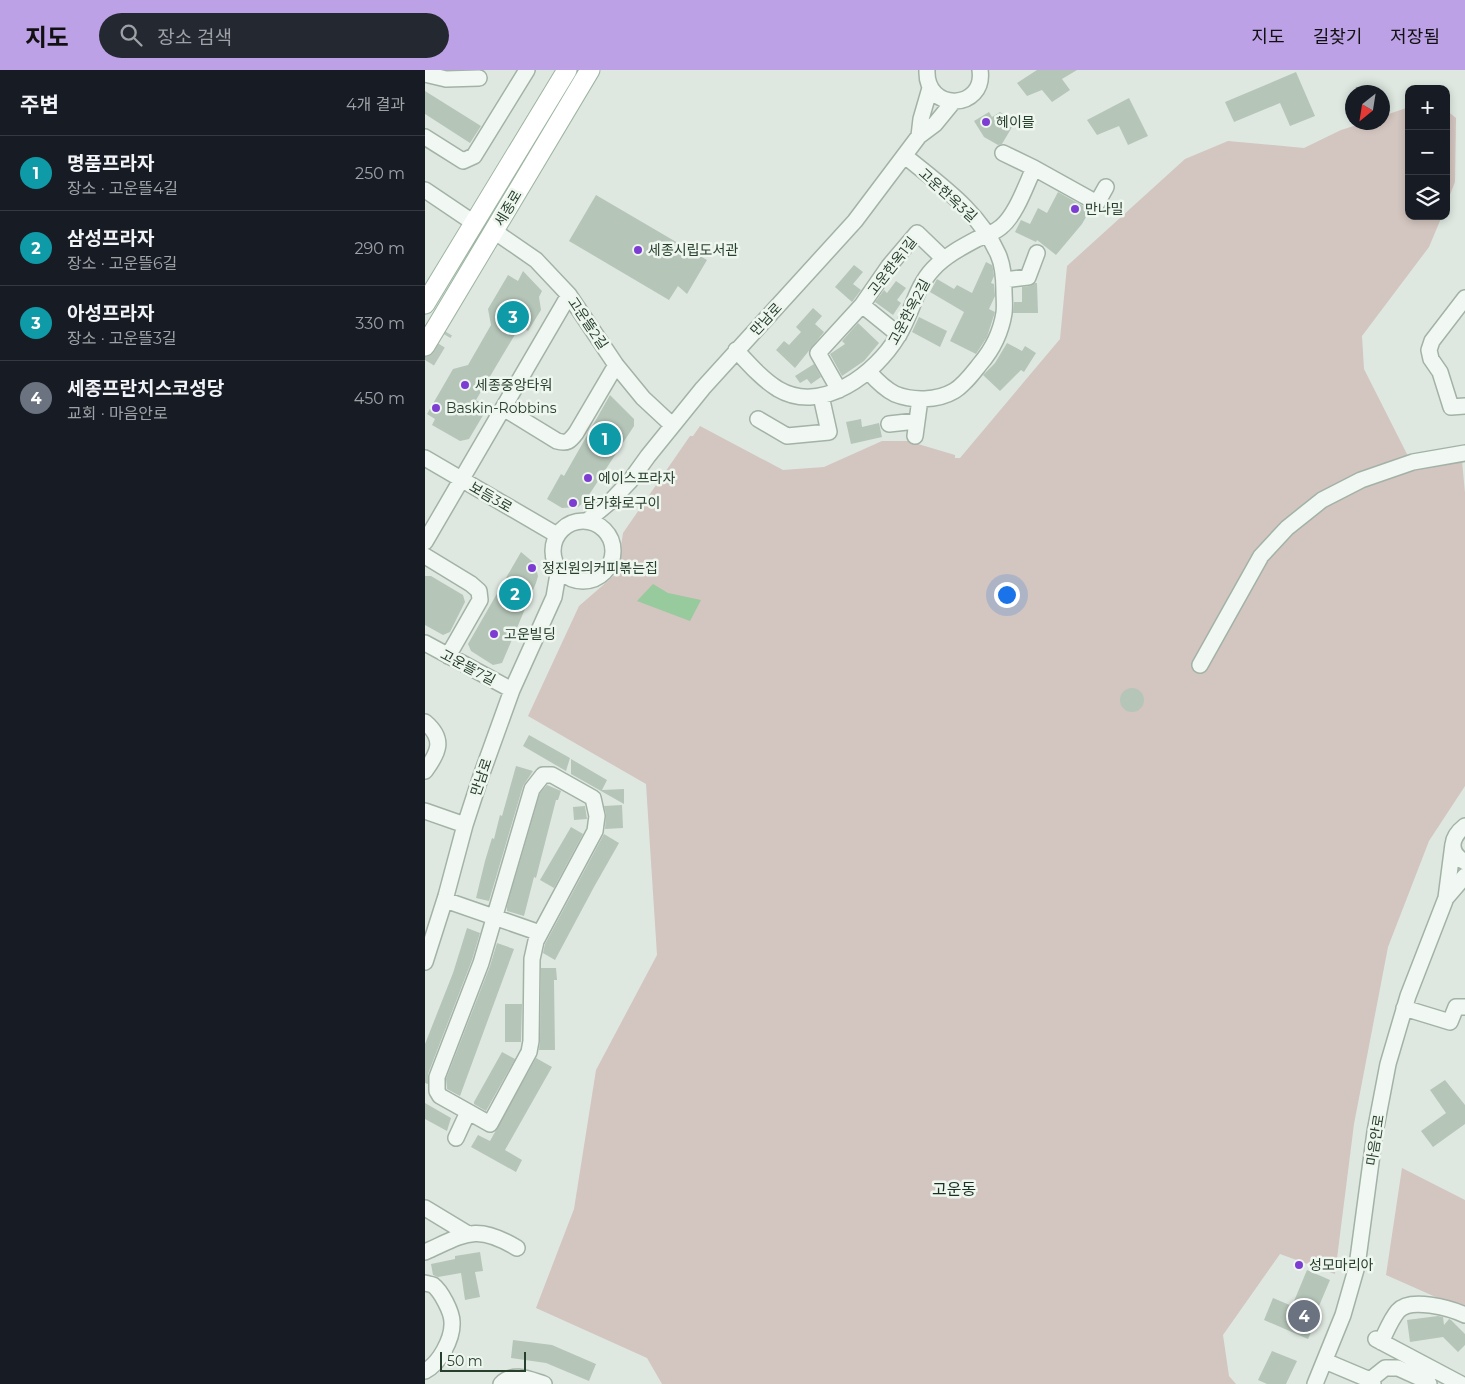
<!DOCTYPE html>
<html lang="ko">
<meta charset="utf-8">
<style>
:root{--surface:#171b24;--page:#242831;--text:#f1f3f6;--muted:#9ea1a6;--line:#363941;--accent:#bda1e6}
body{margin:0;font-family:Montserrat,"Noto Sans KR",sans-serif;background:var(--page);color:var(--text)}
.controls{position:absolute;right:15px;top:15px;display:grid;overflow:hidden;border-radius:10px;box-shadow:0 2px 8px #0003}
.controls button{width:45px;height:45px;display:grid;place-items:center;padding:0;border:0;border-bottom:1px solid var(--line);background:var(--surface);color:var(--text);font:25px sans-serif}
.compass{position:absolute;left:920px;top:15px;width:45px;height:45px;border-radius:50%;background:var(--surface);box-shadow:0 2px 8px #0003;rotate:210deg}
.scale{position:absolute;left:15px;bottom:12px;width:86px;box-sizing:border-box;padding-left:5px;border:2px solid #27402c;border-top:0;font-size:14px;line-height:18px;white-space:nowrap;color:#27402c;-webkit-text-stroke:4px #eef6ef;paint-order:stroke}
.you{position:absolute;left:581px;top:524px;width:18px;height:18px;margin:-12px;border:4px solid #fff;border-radius:50%;background:#1a73e8;box-shadow:0 0 0 8px #1a73e833}
.badge{display:grid;place-items:center;width:32px;height:32px;border-radius:50%;background:var(--accent);color:#fff;font-size:16px;font-weight:700}
.pin{position:absolute;translate:-50% -50%;border:2px solid #fff;box-shadow:0 1px 5px #0006}
.list{margin:0;padding:0;list-style:none}
h2{display:flex;justify-content:space-between;align-items:center;height:65px;margin:0;padding:0 20px;font-size:21px}
h2 small{font-size:16px;font-weight:400;color:var(--muted)}
.list li{display:grid;grid-template-columns:32px 1fr auto;gap:15px;align-items:center;box-sizing:border-box;height:75px;padding:0 20px;border-top:1px solid var(--line)}
.list b{display:block;font-size:19px;white-space:nowrap}
.list p{margin:0;font-size:16px;white-space:nowrap;color:var(--muted)}
.list em{font-size:16px;font-style:normal;color:var(--muted)}
.icon{flex:none;width:28px;height:28px;fill:none;stroke:currentColor;stroke-width:2;stroke-linecap:round;stroke-linejoin:round}
.map{position:relative;flex:none;width:1040px;height:1314px;overflow:hidden}
header{display:flex;align-items:center;gap:30px;box-sizing:border-box;height:70px;padding:0 25px;background:var(--accent);color:#111}
header strong{font-size:24px}
nav{display:flex;gap:28px;margin-inline-start:auto;font-size:18px}
.search{width:350px;height:45px;background:var(--page);display:flex;align-items:center;gap:12px;box-sizing:border-box;padding:0 18px;border-radius:28px;color:var(--muted);font-size:19px}
main{display:flex}
aside{flex:1;background:var(--surface)}
.map>svg:first-child{display:block}
.green{fill:#d3c5bf}
.water{fill:#97ca9c}
.building{fill:#b5c5b8}
.lines{fill:none;stroke-linecap:round;stroke-linejoin:round}
.highway-tunnel{stroke:#b9c6bc;stroke-width:21;stroke-dasharray:21 11;stroke-linecap:butt}
.minor-casing{stroke:#a3b2a6;stroke-width:18}
.major-casing{stroke:#9db5a1;stroke-width:21}
.minor{stroke:#f1f7f2;stroke-width:15}
.major{stroke:#fff;stroke-width:19}
.poi-dot{fill:#7d3dd3;stroke:#eef6ef;stroke-width:2}
.labels{text-anchor:middle;dominant-baseline:central;stroke-width:5;stroke-linejoin:round;paint-order:stroke}
.poi-label{font-size:14px;fill:#27402c;stroke:#eef6ef;text-anchor:start}
.street-label{font-size:14px;fill:#27402c;stroke:#eef6ef}
.quarter-label{font-size:16px;fill:#19301f;stroke:#eef6ef}
</style>
<header>
<strong>지도</strong>
<div class="search"><svg class="icon" aria-label="search" viewBox="0 0 24 24"><circle cx="10" cy="10" r="6"/><path d="M15 15l6 6"/></svg>장소 검색</div>
<nav><a>지도</a><a>길찾기</a><a>저장됨</a></nav>
</header>
<main>
<aside>
<h2>주변<small>4개 결과</small></h2>
<ul class="list">
<li><span class="badge" style="background:#0f9aa8">1</span><div><b>명품프라자</b><p>장소 · 고운뜰4길</p></div><em>250 m</em></li>
<li><span class="badge" style="background:#0f9aa8">2</span><div><b>삼성프라자</b><p>장소 · 고운뜰6길</p></div><em>290 m</em></li>
<li><span class="badge" style="background:#0f9aa8">3</span><div><b>아성프라자</b><p>장소 · 고운뜰3길</p></div><em>330 m</em></li>
<li><span class="badge" style="background:#6b7280">4</span><div><b>세종프란치스코성당</b><p>교회 · 마음안로</p></div><em>450 m</em></li>
</ul>
</aside>
<div class="map">
<svg width="1040" height="1314" viewBox="0 0 1040 1314">
<rect width="100%" height="100%" fill="#dee8e0"/>
<path class="green" d="M984 37V146H1017L1004 177 937 266 939 299 988 396 1037 391 1040 423V716L1004 771 963 877 929 1054 910 1204 855 1184 798 1265 804 1306 811 1314H237L222 1288 111 1238 149 1139 171 1000 232 885 221 714 103 646 154 536 192 503 198 463 265 366H268L275 356 358 400 399 397 457 371H483L530 385V388H535L635 269 642 196 760 89 803 71 879 78 916 60 938 53 958 52V46Z
M1021 40 1031 48 1030 112 1021 135Z
M977 1098 1040 1130V1240L961 1205Z"/>
<path class="water" d="M228 514 243 523 276 530 265 551 212 531Z"/>
<path class="building" d="M612 0H652L637 9 645 20 627 32 617 20 602 26 592 13Z
M871 2 890 46 865 56 855 33 809 52 800 32Z
M0 21 56 56 45 73 0 44Z
M704 28 723 66 703 75 694 56 672 65 662 50Z
M564 42 567 47 575 42 590 52 577 74 573 75 559 67 549 51Z
M633 122 665 140 657 154 631 185 612 170 611 172 590 162 596 150 605 154 613 138 622 143Z
M171 125 282 190 262 224 253 216 244 230 144 171Z
M561 192 567 195 568 199 569 206 566 213 569 214 570 226 564 239 570 242 562 267 551 284 525 271 539 242 505 222 512 209 529 219 532 215 547 223Z
M429 195 438 202 428 214 436 220 427 232 410 217Z
M98 201 117 221 114 227 116 240 103 261 95 256 51 330 63 337 44 369 35 371 7 355 10 349 2 344 28 299 43 295 66 255 63 239 83 205 93 211Z
M471 211 481 218 472 230 476 233 468 245 450 232 459 220 462 223Z
M610 213H612L613 243H588L589 232H597V217L605 216Z
M388 238 397 246 390 254 399 262 370 298 351 280 359 271 364 275 376 262 371 257Z
M494 247 522 261 515 277 487 262Z
M433 253 454 273 439 291 417 306 405 284 420 274 417 271Z
M582 273 597 281 600 276 611 283 599 302 596 300 575 321 558 305 570 293Z
M389 294 396 307 386 314 382 309 375 313 370 306Z
M185 325 209 349V356L160 431 153 437 137 438 122 429 136 404 139 406Z
M436 349 437 357 454 353 457 367 426 374 421 352Z
M96 482 108 492 111 498 113 506 111 513 77 593 68 595 46 581 43 574Z
M0 506H6L38 525 40 532 25 562 18 565 0 555Z
M695 630a12 12 0 1 1 24 0a12 12 0 1 1-24 0Z
M104 665 145 688 141 701 98 676Z
M146 689 182 710 177 720 199 719V734L146 704Z
M91 696 108 701 98 716 64 831 51 828 60 791 67 768 69 769 75 745 77 746Z
M122 715 136 721 133 730H131L111 808 109 807 99 846 82 841V836L115 723Z
M197 735 198 758 180 759 181 744 179 736Z
M160 736 162 749 149 750 148 737Z
M146 757 158 764 129 818 115 810Z
M179 764 194 773 169 817 130 890 118 883 120 874Z
M42 858 55 863 47 890 3 1004V1014L0 1013V974L28 903Z
M72 873 89 879 35 1026 22 1019 21 1009 65 896Z
M116 898H131L132 910H129L130 980H114L115 971Z
M80 934H97L96 972H80Z
M77 982 90 989 61 1041 49 1034V1032Z
M111 988 127 997 80 1080 97 1090 91 1102 46 1077 53 1065 65 1071Z
M1020 1010 1040 1035V1054L1008 1077 996 1061 1021 1043 1005 1020Z
M0 1033 26 1048 22 1061 0 1049Z
M55 1182 58 1201 50 1202 55 1227 40 1230 36 1203 13 1207 8 1205 6 1194 30 1189V1186Z
M882 1200 905 1210 891 1243 894 1245 883 1269 839 1250 848 1228 867 1236Z
M1013 1246 1018 1247 1019 1255 1024 1249 1026 1250 1040 1264V1275L1033 1282 1018 1267 985 1272 982 1250Z
M88 1270 127 1275 171 1294 164 1311 121 1293 86 1288Z
M847 1281 872 1291 861 1314H842L833 1310Z"/>
<g class="lines">
<path class="highway-tunnel" d="M0 290 18 260"/>
<defs>
<path id="minor" d="M502 0C500 43 561 40 555 0
M0 4 21 9 54 8
M494 66 496 49 505 18
M0 67 38 91 49 86 102 0
M578 83 609 98
M0 120 49 153
M69 161 111 190 144 225 191 295 218 328 247 355
M579 210 603 207 612 183
M1040 228 1007 271 1004 280 1006 289 1015 302 1026 337 1040 336
M437 235 474 265
M311 280C324 294 337 309 353 319 397 345 451 303 473 266 487 244 490 218 508 199 520 186 537 177 552 169 560 166 569 163 576 157 591 145 601 115 609 98L672 133 681 117
M444 302C451 310 460 319 470 324 487 331 512 331 529 321 539 315 547 304 555 294 567 280 576 262 579 243 580 236 579 228 579 221 579 209 578 195 573 184 554 141 515 115 480 86
M414 320 393 283 437 235 464 196 492 163 519 189
M78 338 132 371C142 374 145 371 151 363L191 295
M333 349 362 366 404 362 396 326
M464 354 491 351
M490 366 495 329
M0 388 132 465
M128 481a30 30 0 1 1 60 0a30 30 0 1 1-60 0Z
M162 451 186 431 205 411 223 386 278 318 430 151 494 66 510 54 528 32
M0 472 144 225
M0 486 46 514 54 521 55 530 23 586
M0 573 87 620
M775 595 836 486 862 458 897 430 936 410 988 392 1040 383
M0 652C20 669 14 682 0 701
M118 705H127L168 728 172 746 170 761 111 871 107 889 106 971 104 982 65 1054 15 1026 12 1021V1007L56 893 107 719Z
M0 741 40 755
M1040 756C1026 767 1022 782 1040 792
M1021 828 1040 806
M20 830 115 863
M0 892 21 826 40 755 56 706 87 620 129 527 134 498
M979 938 1025 952 1031 937H1040
M31 1068 43 1042
M0 1138 43 1164
M0 1182C40 1164 51 1153 92 1178
M0 1213C3 1214 5 1214 8 1215 16 1221 27 1242 27 1252 28 1269 14 1294 0 1301
M951 1269 1036 1314
M956 1272C961 1262 966 1249 973 1241 985 1227 1025 1238 1040 1245
M900 1291 945 1310 948 1314
M945 1310 960 1298H973L1002 1311 1004 1314
M76 1314C88 1301 106 1310 119 1314
M890 1314 918 1245 932 1196 950 1062 963 994 983 926 1021 828 1028 774"/>
<path id="major" d="M0 234 142 0
M0 276 165 0"/>
</defs>
<use href="#minor" class="minor-casing"/>
<use href="#major" class="major-casing"/>
<use href="#minor" class="minor"/>
<use href="#major" class="major"/>
</g>
<g class="poi-dot">
<circle cx="561" cy="52" r="5"/>
<circle cx="650" cy="139" r="5"/>
<circle cx="213" cy="180" r="5"/>
<circle cx="40" cy="315" r="5"/>
<circle cx="11" cy="338" r="5"/>
<circle cx="163" cy="408" r="5"/>
<circle cx="148" cy="433" r="5"/>
<circle cx="107" cy="498" r="5"/>
<circle cx="69" cy="564" r="5"/>
<circle cx="874" cy="1195" r="5"/>
</g>
<g class="labels">
<g class="poi-label">
<text x="571" y="52">헤이믈</text>
<text x="660" y="139">만나밀</text>
<text x="223" y="180">세종시립도서관</text>
<text x="50" y="315">세종중앙타워</text>
<text x="21" y="338">Baskin-Robbins</text>
<text x="173" y="408">에이스프라자</text>
<text x="158" y="433">담가화로구이</text>
<text x="117" y="498">정진원의커피볶는집</text>
<text x="79" y="564">고운빌딩</text>
<text x="884" y="1195">성모마리아</text>
</g>
<g class="street-label">
<text transform="translate(523 125) rotate(42)">고운한옥3길</text>
<text transform="translate(83 138) rotate(-59)">세종로</text>
<text transform="translate(467 196) rotate(-52)">고운한옥1길</text>
<text transform="translate(484 242) rotate(-62)">고운한옥2길</text>
<text transform="translate(341 249) rotate(-47)">만남로</text>
<text transform="translate(163 253) rotate(56)">고운뜰2길</text>
<text transform="translate(66 427) rotate(30)">보듬3로</text>
<text transform="translate(43 597) rotate(28)">고운뜰7길</text>
<text transform="translate(56 707) rotate(-71)">만남로</text>
<text transform="translate(950 1070) rotate(-81)">마음안로</text>
</g>
<g class="quarter-label">
<text x="529" y="1119">고운동</text>
</g>
</g>
</svg>
<div class="controls">
<button>+</button>
<button>−</button>
<button><svg class="icon" aria-label="layers" viewBox="0 0 24 24"><path d="M12 4l9 5-9 5-9-5zM3 14l9 5 9-5"/></svg></button>
</div>
<svg class="compass" viewBox="-18 -18 36 36"><path d="M0-13l5 13h-10z" fill="#e53935"/><path d="M0 13l5-13h-10z" fill="#9ea1a6"/></svg>
<div class="scale">50 m</div>
<div class="you"></div>
<div class="pin badge" style="left:180px;top:369px;background:#0f9aa8">1</div>
<div class="pin badge" style="left:90px;top:524px;background:#0f9aa8">2</div>
<div class="pin badge" style="left:88px;top:247px;background:#0f9aa8">3</div>
<div class="pin badge" style="left:879px;top:1246px;background:#6b7280">4</div>
</div>
</main>
